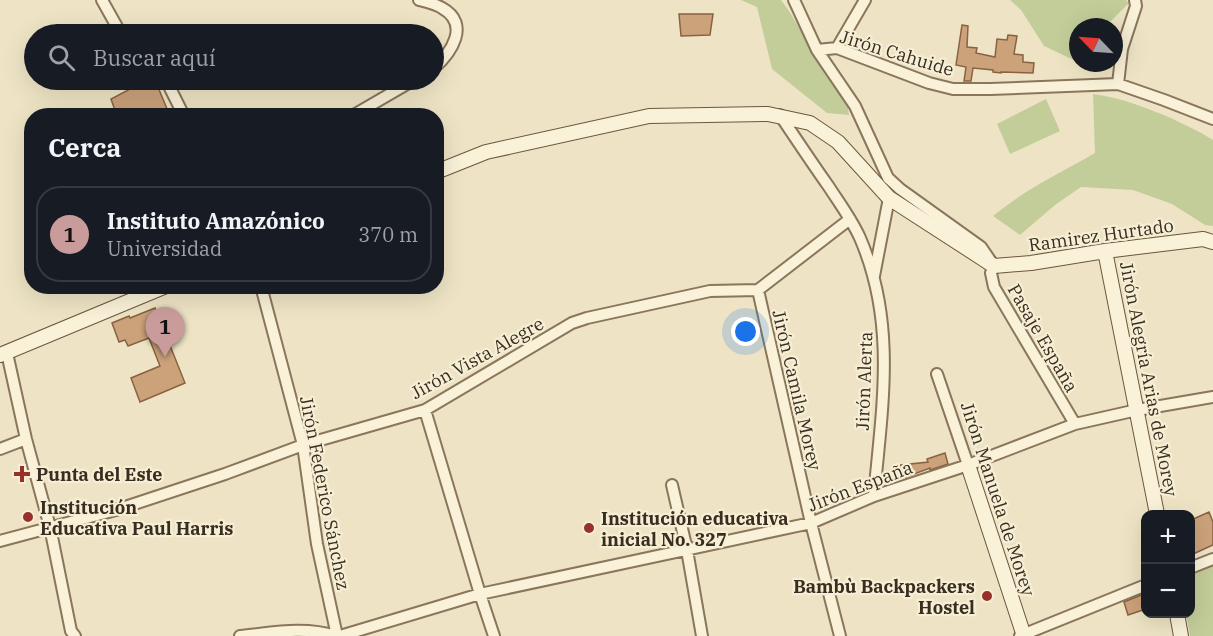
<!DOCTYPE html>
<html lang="es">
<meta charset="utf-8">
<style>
:root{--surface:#171b24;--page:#20242c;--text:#f1f3f6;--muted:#9ea1a6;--line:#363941;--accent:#c99c9b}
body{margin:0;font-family:"IBM Plex Serif",serif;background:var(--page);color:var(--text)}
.controls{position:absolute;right:18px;bottom:18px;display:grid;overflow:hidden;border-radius:12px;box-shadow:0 6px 24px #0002}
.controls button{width:54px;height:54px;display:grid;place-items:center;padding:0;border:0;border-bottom:2px solid var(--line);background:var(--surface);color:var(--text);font:30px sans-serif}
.compass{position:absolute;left:1069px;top:18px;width:54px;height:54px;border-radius:50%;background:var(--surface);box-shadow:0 6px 24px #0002;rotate:295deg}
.you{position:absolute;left:746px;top:332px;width:21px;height:21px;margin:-15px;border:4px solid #fff;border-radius:50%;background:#1a73e8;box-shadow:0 0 0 9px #1a73e833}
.badge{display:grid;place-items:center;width:39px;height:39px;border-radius:50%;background:var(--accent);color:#111;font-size:20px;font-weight:700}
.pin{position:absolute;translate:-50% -50px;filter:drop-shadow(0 2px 3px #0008)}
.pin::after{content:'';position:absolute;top:32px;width:21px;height:18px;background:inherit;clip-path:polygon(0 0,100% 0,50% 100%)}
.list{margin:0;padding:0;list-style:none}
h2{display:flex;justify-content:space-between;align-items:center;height:78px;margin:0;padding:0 24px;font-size:26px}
h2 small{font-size:20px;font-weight:400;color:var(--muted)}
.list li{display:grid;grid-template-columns:39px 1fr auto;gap:18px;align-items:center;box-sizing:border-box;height:96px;margin:0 12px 12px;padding:0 12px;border:2px solid var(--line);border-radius:24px}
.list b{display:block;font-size:22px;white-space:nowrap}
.list p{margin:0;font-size:20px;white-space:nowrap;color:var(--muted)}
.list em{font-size:20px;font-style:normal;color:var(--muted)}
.icon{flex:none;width:33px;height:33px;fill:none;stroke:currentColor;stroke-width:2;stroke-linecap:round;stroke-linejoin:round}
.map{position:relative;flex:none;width:1213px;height:636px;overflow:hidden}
.search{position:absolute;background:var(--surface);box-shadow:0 6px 24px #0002;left:24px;top:24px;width:420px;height:66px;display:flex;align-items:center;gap:15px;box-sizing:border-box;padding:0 21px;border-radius:33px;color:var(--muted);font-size:22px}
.panel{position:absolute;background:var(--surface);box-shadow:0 6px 24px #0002;left:24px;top:108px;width:420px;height:186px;border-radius:24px}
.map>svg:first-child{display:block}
.green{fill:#c3cd99}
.building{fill:#cca27b;stroke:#896241;stroke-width:1.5}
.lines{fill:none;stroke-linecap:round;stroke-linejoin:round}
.street-casing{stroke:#89765b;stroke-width:14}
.secondary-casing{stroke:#6b573e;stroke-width:16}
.street{stroke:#f9f1d8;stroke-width:10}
.secondary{stroke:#f9f1d8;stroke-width:14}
.poi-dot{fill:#98312b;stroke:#f6eed5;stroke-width:2}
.labels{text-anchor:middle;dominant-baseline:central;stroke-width:4.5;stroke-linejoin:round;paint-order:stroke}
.street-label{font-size:18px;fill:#392d1f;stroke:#f6eed5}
.poi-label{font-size:18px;font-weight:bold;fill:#392d1f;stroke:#f6eed5;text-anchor:start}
</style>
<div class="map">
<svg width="1213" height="636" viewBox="0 0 1213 636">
<rect width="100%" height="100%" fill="#eee4c5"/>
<path class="green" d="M741 0H781L789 11 822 65 846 95 849 115 827 113 772 69 757 7Z
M1010 0H1126L1129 3 1105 27H1078V62L1044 46 1021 10Z
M1093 94C1123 98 1144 107 1171 118 1185 125 1199 131 1213 140V226L1205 225 1172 204 1133 190 1081 187 1055 205 1020 235 993 216C1024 190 1060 173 1095 153Z
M1046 99 1060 131 1010 154 997 124Z
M1213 565V636H1190L1186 614H1190L1191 573Z"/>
<path class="building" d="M679 14H713L710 35 681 36Z
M962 25 968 26 967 47 977 48 976 53 995 57 997 39 1007 40 1008 35 1017 36 1014 54 1023 55V62L1034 63 1033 73 1001 72V73L993 72V70L973 68 971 81H964L966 67 956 65Z
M131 80H155L170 116H117L111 99 134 87Z
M155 308 185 383 140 402 131 378 160 366 149 338 128 346 125 340 119 342 112 323 129 316 130 318Z
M945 453 948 464 930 470V468L898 480 891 479 892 466 928 462 927 459Z
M1209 512 1213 522V545L1191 555V520Z
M1146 593V609L1128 615 1124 602Z"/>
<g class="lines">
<defs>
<path id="street" d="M102 0 121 34
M419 0C427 2 436 4 442 8 471 24 451 53 434 68
M794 0 817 50 855 106 888 178 900 189 981 247 994 266 991 273 994 287 1075 424
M837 48 865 0
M817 50 837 48 929 83 953 89H990L1118 84 1164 100 1213 119
M166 80 184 116
M1118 84 1122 49 1136 6 1135 0
M780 115C796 139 812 163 829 187 840 204 852 220 860 238 897 323 882 407 874 496
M352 116 414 80
M874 276 889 198
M261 286 303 445 317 544 337 636
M758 290 811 523 840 636
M7 353 26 439 50 527 71 631 75 636
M937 374 968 465
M425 410 480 594 494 636
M0 449 26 439
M672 485 687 550 702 636
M0 541 116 510 225 474 303 445 425 410 572 323 587 318 710 291 758 290 850 219
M1190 568 1213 559
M240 636C272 633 304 626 335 636
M340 636 480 594 811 523 874 496 968 465 1075 424 1137 410 1213 397
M1020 636 1146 585"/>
<path id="secondary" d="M436 172 486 152 649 116 768 114 810 123 838 142 889 198 994 266 1031 263 1105 251 1203 239 1213 242
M1105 251 1157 514
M0 355 166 286
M968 465 1024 636
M1177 614 1181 636"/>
</defs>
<use href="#street" class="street-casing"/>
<use href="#secondary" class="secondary-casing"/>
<use href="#street" class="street"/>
<use href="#secondary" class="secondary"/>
</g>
<g class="poi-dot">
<path d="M19 465h6v6h6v6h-6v6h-6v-6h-6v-6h6z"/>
<circle cx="28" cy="517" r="6"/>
<circle cx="589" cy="528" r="6"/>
<circle cx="987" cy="596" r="6"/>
</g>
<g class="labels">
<g class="street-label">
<text transform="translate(897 53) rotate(17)">Jirón Cahuide</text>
<text transform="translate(1101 235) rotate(-8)">Ramirez Hurtado</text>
<text transform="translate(1043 338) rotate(60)">Pasaje España</text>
<text transform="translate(477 358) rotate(-29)">Jirón Vista Alegre</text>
<text transform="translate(1149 379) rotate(79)">Jirón Alegría Arias de Morey</text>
<text transform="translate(864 381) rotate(-88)">Jirón Alerta</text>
<text transform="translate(797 390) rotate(77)">Jirón Camila Morey</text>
<text transform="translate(860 486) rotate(-21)">Jirón España</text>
<text transform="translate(325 493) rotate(79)">Jirón Federico Sánchez</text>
<text transform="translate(998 499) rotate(72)">Jirón Manuela de Morey</text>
</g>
<g class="poi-label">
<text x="36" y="474">Punta del Este</text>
<text x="40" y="507">Institución<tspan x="40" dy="21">Educativa Paul Harris</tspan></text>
<text x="601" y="518">Institución educativa<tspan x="601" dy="21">inicial No. 327</tspan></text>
<text x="975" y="586" text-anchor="end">Bambù Backpackers<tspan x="975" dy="21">Hostel</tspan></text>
</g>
</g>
</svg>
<div class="controls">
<button>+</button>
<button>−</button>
</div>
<svg class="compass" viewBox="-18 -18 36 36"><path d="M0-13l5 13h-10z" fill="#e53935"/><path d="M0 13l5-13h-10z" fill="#9ea1a6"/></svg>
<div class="you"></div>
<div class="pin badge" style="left:165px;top:357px">1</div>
<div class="search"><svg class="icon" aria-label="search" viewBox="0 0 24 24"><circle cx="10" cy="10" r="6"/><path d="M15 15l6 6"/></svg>Buscar aquí</div>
<section class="panel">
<h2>Cerca<small></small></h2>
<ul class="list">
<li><span class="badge">1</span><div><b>Instituto Amazónico</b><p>Universidad</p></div><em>370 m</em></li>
</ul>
</section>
</div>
